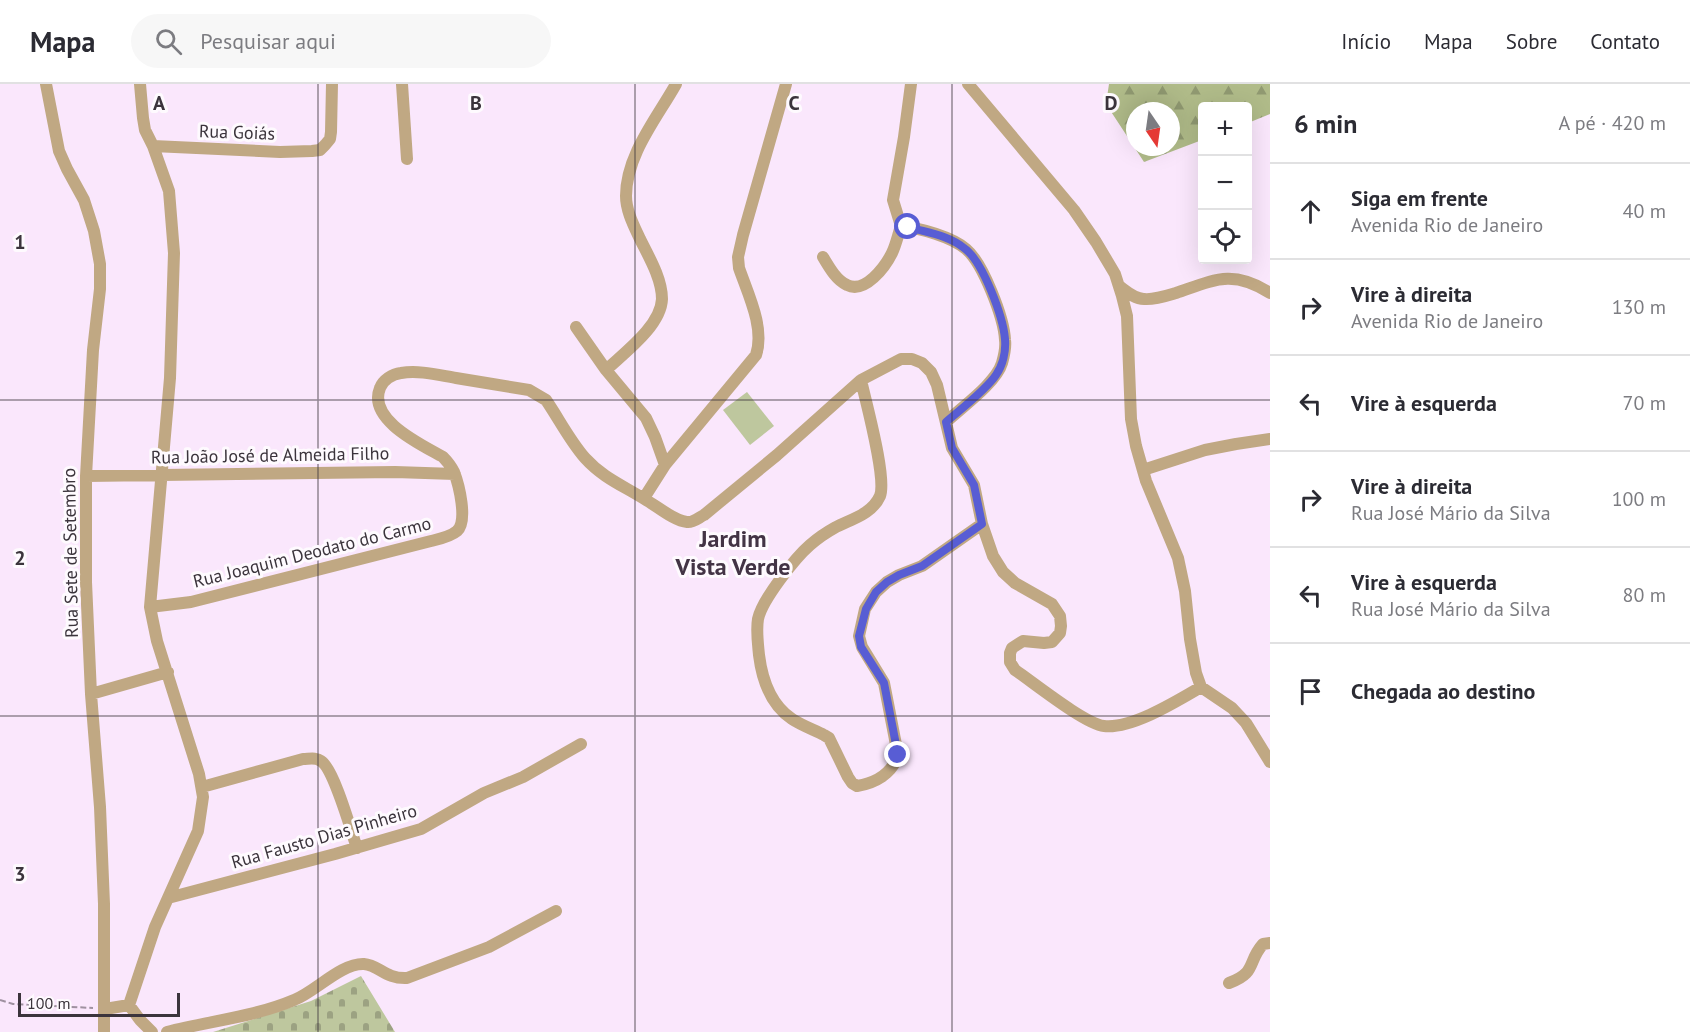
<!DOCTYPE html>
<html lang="pt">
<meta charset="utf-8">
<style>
:root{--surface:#fff;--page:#f7f7f7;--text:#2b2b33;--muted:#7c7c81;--line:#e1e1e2}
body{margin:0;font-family:"PT Sans",sans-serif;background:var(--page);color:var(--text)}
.controls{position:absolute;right:18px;top:18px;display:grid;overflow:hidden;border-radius:6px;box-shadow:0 6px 24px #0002}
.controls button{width:54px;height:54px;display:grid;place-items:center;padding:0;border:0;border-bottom:2px solid var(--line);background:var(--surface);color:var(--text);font:30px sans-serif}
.compass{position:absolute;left:1126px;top:18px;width:54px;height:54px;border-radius:50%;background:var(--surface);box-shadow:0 6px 24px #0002;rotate:167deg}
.scale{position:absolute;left:18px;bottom:15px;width:162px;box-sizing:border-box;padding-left:6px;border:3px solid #3b343c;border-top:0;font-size:16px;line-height:21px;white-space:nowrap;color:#3b343c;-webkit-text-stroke:4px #fefafe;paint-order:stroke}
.stop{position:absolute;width:18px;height:18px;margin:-14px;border:4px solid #585dd4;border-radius:50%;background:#fff}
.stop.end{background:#585dd4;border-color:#fff;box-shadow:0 2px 6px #0008}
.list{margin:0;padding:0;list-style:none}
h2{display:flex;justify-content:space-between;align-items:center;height:78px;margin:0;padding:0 24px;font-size:26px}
h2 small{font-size:20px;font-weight:400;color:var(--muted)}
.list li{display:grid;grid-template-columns:39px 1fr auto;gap:18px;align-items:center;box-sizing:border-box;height:96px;padding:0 24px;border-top:2px solid var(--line)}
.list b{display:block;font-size:22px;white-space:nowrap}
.list p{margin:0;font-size:20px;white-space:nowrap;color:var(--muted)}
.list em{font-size:20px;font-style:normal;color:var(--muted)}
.icon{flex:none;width:33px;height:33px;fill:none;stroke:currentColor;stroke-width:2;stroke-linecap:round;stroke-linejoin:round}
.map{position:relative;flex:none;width:1270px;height:948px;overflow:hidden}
header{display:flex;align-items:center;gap:36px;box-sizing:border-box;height:84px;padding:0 30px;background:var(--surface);border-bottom:2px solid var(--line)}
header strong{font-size:28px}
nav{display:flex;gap:33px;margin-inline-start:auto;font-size:21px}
.search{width:420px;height:54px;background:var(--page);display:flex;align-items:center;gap:15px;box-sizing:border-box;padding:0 21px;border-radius:33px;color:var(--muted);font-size:22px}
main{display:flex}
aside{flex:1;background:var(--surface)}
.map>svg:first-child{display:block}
.forest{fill:url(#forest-firs);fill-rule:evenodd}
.cemetery{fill:url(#cemetery-stones)}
.pitch{fill:#bec79e}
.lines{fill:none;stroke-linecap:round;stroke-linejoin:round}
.path{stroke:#9f91a0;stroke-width:2;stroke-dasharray:6 3;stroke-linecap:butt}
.minor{stroke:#c0a883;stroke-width:12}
.route{stroke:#585dd4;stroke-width:8}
.grid{fill:none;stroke:#3b343c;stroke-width:1.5;stroke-opacity:0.55}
.labels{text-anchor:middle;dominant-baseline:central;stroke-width:6;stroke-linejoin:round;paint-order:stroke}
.street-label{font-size:18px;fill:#3b343c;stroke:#fefafe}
.district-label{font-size:24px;font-weight:bold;fill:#433445;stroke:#fefafe}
.grid-label{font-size:20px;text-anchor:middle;font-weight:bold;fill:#3b343c;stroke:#fefafe;stroke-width:6;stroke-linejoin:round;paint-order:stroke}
</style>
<header>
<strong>Mapa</strong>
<div class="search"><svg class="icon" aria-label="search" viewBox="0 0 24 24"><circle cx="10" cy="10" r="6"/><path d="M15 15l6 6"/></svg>Pesquisar aqui</div>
<nav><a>Início</a><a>Mapa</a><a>Sobre</a><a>Contato</a></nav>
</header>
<main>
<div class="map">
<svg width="1270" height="948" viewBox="0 0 1270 948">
<defs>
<pattern id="forest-firs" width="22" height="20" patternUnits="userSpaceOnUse" patternTransform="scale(1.5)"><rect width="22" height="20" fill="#b0bb89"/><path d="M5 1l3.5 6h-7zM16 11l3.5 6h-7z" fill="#909971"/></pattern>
<pattern id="cemetery-stones" width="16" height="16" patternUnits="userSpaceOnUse" patternTransform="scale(1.5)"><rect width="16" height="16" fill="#bec79e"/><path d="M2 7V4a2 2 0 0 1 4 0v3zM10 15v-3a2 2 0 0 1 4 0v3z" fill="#9ca282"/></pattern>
</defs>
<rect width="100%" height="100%" fill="#fae7fc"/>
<path class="forest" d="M1109 0H1270V30L1248 39V22H1202V56L1144 78 1106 20ZM1135 27H1171V63H1135Z"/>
<path class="cemetery" d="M361 892 395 948H213L311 917Z"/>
<path class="pitch" d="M747 308 774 342 750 361 723 326Z"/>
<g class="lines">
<path class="path" d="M0 916 13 920 93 924"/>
<path class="minor" d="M46 0 59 67 67 85 84 116 94 147 100 180V205L93 266 86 392V498L91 610 100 723 104 820V948
M402 0 407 75
M911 0 904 53 893 116 901 142C920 144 952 153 966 165 983 179 1004 234 1005 256 1006 263 1004 272 1002 279 996 299 962 323 946 338
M968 0 1074 126 1096 158 1115 190 1122 212 1127 232 1131 335 1136 362 1146 397 1178 474 1185 507 1190 555 1196 589 1201 603 1232 624 1246 639 1270 678
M153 62 280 68 312 67 320 66 325 61 330 55 331 48 332 0
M823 173C829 183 836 196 847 201 865 210 885 183 892 169 896 161 898 151 901 142
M1119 202C1126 207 1134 215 1144 215 1154 216 1166 212 1176 209 1214 196 1232 185 1270 209
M576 243 606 286 646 334 655 353 665 381
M606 286C624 269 661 242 662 215 662 195 649 173 640 155 634 142 626 127 626 112 626 71 657 34 676 0
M861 296C866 319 887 394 880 412 872 430 852 435 836 443 827 448 818 454 810 461 795 474 762 516 758 535 756 547 758 560 759 571 762 595 771 621 792 635 801 641 814 646 824 651L829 654 848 693 852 699 857 702C875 699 892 690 898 671L884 599 862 563 859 552 865 525 876 508 887 498 899 491 922 482 982 440
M1143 386 1205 366 1236 360 1270 355
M86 392 395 388 455 390
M644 414 665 381 756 271C765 244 748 210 739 184L738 173 743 151 786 0
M150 523 191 518 431 457C439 455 450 453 457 447 468 437 459 401 454 388 451 382 448 378 443 373 422 361 367 336 380 304 383 296 392 290 401 289 419 286 438 291 456 294 480 298 505 302 529 306L546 316C559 335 570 357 585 374 603 394 624 402 646 416 657 422 674 437 687 438 693 439 698 434 704 431L777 371 861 296 901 275H912L922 279 931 288 937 301 952 364 974 401 982 440 993 472 1003 488 1015 499 1052 520 1060 532 1061 542 1060 549 1052 558 1044 559 1023 557 1012 564 1010 569V578L1015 586C1034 599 1085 640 1104 642 1132 645 1177 617 1201 603
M91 610 168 588
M202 703 303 675C309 675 316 673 321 677 334 685 351 747 357 764
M168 814 335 770 421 745 484 709 523 693 581 660
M1229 899C1257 889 1247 878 1263 860L1270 859
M129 921 155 843 198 747 203 713 199 690 157 557 150 523 170 294 174 169 169 107 153 62 145 46 143 34 140 0
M105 925 129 921 140 936 152 948
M167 948C209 937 254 933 294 916 315 908 341 879 364 880 379 881 385 895 407 894L489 863 556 827"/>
</g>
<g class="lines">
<path class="route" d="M898 671 884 599 861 563 859 552 866 525 876 508 887 498 899 491 922 482 982 440 974 401 952 364 946 338C961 325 986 306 996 291 1003 281 1006 267 1005 255 1003 233 983 177 964 164 948 151 928 149 908 143"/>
</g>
<path class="grid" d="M318 0V948M635 0V948M952 0V948M0 316H1270M0 632H1270"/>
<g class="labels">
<g class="street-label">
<text transform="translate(237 48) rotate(2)">Rua Goiás</text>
<text transform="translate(270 371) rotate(-1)">Rua João José de Almeida Filho</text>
<text transform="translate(312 468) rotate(-14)">Rua Joaquim Deodato do Carmo</text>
<text transform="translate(70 469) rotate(-91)">Rua Sete de Setembro</text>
<text transform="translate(324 752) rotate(-16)">Rua Fausto Dias Pinheiro</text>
</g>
<g class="district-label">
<text x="733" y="454">Jardim<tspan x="733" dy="28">Vista Verde</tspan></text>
</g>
</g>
<g class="grid-label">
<text x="159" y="26">A</text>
<text x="476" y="26">B</text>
<text x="794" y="26">C</text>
<text x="1111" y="26">D</text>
<text x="20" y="165">1</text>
<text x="20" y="481">2</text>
<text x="20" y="797">3</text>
</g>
</svg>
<div class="controls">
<button>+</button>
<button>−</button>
<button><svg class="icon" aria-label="locate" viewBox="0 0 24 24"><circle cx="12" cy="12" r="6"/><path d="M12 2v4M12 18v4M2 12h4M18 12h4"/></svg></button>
</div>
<svg class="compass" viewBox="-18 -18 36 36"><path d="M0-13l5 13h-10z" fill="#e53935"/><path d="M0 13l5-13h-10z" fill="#7c7c81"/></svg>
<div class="scale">100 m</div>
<div class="stop" style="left:908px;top:143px"></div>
<div class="stop end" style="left:898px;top:671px"></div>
</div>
<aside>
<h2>6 min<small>A pé · 420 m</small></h2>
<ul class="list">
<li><svg class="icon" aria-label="ahead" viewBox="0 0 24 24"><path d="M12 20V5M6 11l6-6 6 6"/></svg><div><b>Siga em frente</b><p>Avenida Rio de Janeiro</p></div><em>40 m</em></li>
<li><svg class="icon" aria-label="right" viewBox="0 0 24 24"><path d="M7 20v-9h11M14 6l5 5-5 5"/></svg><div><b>Vire à direita</b><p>Avenida Rio de Janeiro</p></div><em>130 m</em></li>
<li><svg class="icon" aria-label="left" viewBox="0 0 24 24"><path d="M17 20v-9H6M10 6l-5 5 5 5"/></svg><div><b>Vire à esquerda</b></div><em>70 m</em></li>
<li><svg class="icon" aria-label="right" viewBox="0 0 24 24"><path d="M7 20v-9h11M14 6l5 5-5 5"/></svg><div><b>Vire à direita</b><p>Rua José Mário da Silva</p></div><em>100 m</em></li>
<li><svg class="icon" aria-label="left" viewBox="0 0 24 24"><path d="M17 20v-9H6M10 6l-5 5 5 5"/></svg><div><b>Vire à esquerda</b><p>Rua José Mário da Silva</p></div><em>80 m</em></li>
<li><svg class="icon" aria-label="arrive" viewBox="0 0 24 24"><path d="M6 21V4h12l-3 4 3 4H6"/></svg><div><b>Chegada ao destino</b></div></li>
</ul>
</aside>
</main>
